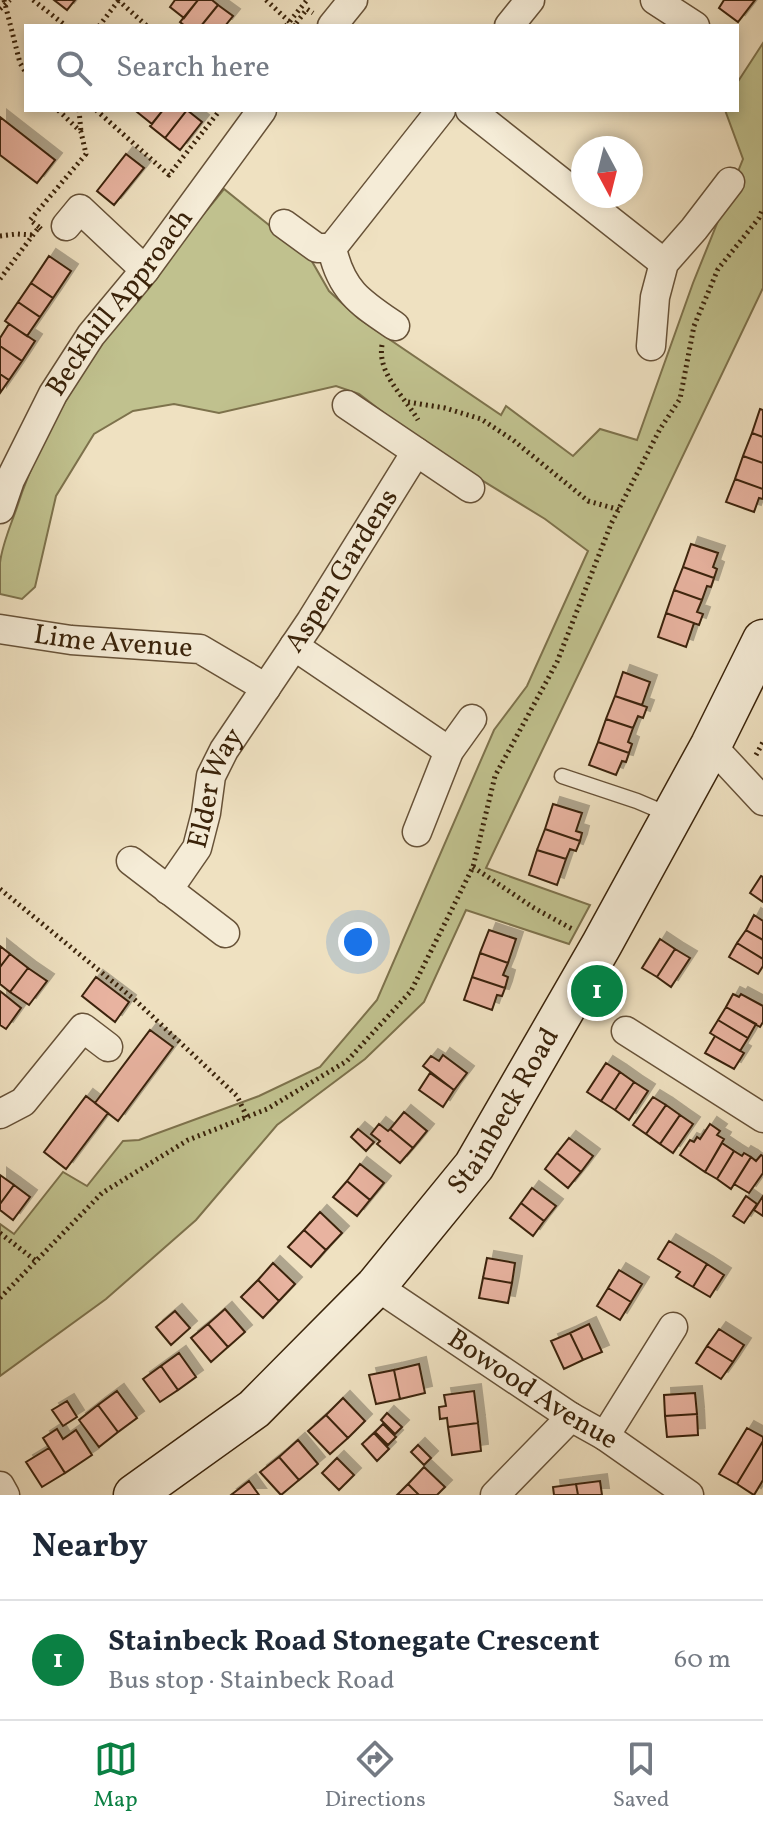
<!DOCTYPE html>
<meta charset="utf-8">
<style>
:root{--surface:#fff;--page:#f6f6f7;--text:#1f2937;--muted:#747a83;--line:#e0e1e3;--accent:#0b8043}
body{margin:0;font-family:Vollkorn,serif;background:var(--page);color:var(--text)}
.compass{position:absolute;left:571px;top:136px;width:72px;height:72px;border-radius:50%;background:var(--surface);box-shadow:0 4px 12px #0003;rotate:173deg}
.you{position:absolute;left:358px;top:942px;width:28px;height:28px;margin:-20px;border:6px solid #fff;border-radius:50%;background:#1a73e8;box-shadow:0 0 0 12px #1a73e833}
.badge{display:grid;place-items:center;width:52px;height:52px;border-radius:50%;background:var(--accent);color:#fff;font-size:26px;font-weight:700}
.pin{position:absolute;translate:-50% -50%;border:4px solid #fff;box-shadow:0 2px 8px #0006}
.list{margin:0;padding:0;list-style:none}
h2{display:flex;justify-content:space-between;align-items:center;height:104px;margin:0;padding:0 32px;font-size:34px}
h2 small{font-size:26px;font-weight:400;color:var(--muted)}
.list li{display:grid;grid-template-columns:52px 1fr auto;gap:24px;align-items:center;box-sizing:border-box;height:120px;padding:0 32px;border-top:2px solid var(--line)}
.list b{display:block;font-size:30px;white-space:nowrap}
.list p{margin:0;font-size:26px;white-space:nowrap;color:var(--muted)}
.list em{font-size:26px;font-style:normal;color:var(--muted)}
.icon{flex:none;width:44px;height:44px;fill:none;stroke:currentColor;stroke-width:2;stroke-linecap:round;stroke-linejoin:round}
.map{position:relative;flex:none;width:763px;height:1495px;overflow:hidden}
.search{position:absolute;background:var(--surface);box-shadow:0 4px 12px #0003;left:24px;right:24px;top:24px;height:88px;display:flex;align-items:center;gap:20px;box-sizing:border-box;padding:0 28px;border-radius:0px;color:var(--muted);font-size:30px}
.sheet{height:224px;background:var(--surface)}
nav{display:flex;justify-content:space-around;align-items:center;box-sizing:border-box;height:112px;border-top:2px solid var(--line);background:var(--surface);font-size:22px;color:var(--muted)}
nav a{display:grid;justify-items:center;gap:4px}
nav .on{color:var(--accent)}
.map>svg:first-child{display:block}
.green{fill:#c0c18e;stroke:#7d724c;stroke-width:2}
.building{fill:#e8b3a0;stroke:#3a230a;stroke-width:2;filter:url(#shadow)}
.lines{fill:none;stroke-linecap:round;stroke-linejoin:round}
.lane-casing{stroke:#675238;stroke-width:17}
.street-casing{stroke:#675238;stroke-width:31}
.secondary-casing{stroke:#3a230a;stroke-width:43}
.path{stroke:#3a230a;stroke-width:5;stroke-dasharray:2 4;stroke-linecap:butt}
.lane{stroke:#f5ecd7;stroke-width:14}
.street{stroke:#f5ecd7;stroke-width:28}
.secondary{stroke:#f5ecd7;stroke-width:40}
.labels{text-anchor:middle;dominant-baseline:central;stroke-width:6;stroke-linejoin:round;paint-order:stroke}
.street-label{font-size:28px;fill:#3a230a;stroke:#f5ecd7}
</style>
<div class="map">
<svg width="763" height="1495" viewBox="0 0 763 1495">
<defs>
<filter id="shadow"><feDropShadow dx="7" dy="-7" stdDeviation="0" flood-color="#0004"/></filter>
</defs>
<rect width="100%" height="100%" fill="#efe1c1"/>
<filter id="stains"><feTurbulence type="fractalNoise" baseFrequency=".0025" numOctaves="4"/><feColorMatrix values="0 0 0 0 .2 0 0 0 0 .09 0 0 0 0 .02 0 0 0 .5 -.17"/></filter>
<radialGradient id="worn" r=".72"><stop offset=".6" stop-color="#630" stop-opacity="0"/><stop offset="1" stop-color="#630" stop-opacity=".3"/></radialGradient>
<path class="green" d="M763 43V288L486 868 590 905 569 944 466 910 424 1002 365 1059 277 1125 196 1220 106 1299 0 1376V1224L14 1234 63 1172 87 1186 123 1141 139 1140 259 1096 320 1067 377 1000 494 730 527 686 588 551 545 519 431 449 359 394 336 386 219 413 174 404 133 411 94 434 56 496 35 587 22 599 0 594C0 584 0 573 0 563 2 545 10 527 16 510 55 387 144 288 224 189L310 258 329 291 358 318 501 415 506 406 573 456 600 429 637 440 693 283 743 159 725 110H737V83Z"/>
<path class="building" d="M54 0H75L67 10Z
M175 0H198L184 18 170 7Z
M198 0H212L218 5 201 26H185L180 22Z
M724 0H755L738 22 719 8Z
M218 5 233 16 225 26H201Z
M139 110H163L152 124 137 112Z
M163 110H187L165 138 150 126Z
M187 110 202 122 180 150 165 138Z
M0 117 55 160 37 183 0 155Z
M126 154 144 168 114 205 97 191Z
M49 256 71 271 53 298 31 283Z
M31 283 53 298 40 317 18 302Z
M18 302 40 317 27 336 5 321Z
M9 324 35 341 22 361 0 346V338Z
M0 346 22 361 9 380 0 374Z
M0 374 9 380 0 393Z
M760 409 763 410V437L752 433Z
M752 433 763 437V463L743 456Z
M743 456 763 463V489L735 479Z
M735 479 763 489V499L759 498 754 512 726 502Z
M691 544 718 553 713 567 717 569 714 578 683 567Z
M683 567 714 578 711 587 707 586 702 600 674 590Z
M674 590 702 600 697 612 703 614 699 625 666 613Z
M666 613 694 623 686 647 658 637Z
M623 672 650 682 642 705 615 696Z
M615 696 647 707 643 718 638 716 633 728 606 719Z
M606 719 633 728 628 742 632 744 629 753 598 742Z
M598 742 629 753 626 762 622 761 616 775 589 765Z
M553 804 582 813 576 831 582 833 580 841 545 829Z
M545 829 580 841 576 851 570 849 566 859 537 850Z
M537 850 566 859 557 885 529 875Z
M761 876 763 877V902L750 893Z
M754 915 763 921V940L746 930Z
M489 930 516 939 508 963 480 953Z
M746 930 763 940V959L737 943Z
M660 939 675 949 657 977 642 968Z
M737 943 763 959V966L758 974 729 957Z
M0 946 10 954 0 967Z
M675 949 690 958 671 987 657 977Z
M480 953 508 963 503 975 508 977 505 988 472 977Z
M10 954 28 968 10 992 0 984V967Z
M28 968 47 981 29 1005 10 992Z
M96 977 129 1002 115 1022 82 996Z
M472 977 505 988 502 996 497 995 492 1010 464 1000Z
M0 991 21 1008 6 1029 0 1025Z
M733 994 739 997 741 994 763 1006V1022L760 1027 726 1007Z
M726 1007 756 1024 748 1038 718 1020Z
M718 1020 748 1038 740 1051 710 1033Z
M150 1030 173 1047 118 1121 95 1103Z
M715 1036 744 1053 734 1069 705 1053Z
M443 1055 467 1073 454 1090 423 1066 431 1056 439 1061Z
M606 1063 620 1072 601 1101 587 1092Z
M620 1072 634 1082 615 1110 601 1101Z
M430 1073 454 1090 443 1107 419 1090Z
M634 1082 648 1091 629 1120 615 1110Z
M86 1096 108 1113 66 1169 44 1152Z
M653 1097 666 1105 646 1134 633 1125Z
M666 1105 680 1115 660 1144 646 1134Z
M404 1112 427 1131 413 1148 390 1129Z
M680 1115 693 1124 673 1153 660 1144Z
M379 1124 388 1131 390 1129 413 1148 400 1163 377 1144 380 1141 371 1134Z
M710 1124 720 1131 717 1135 724 1139 705 1172 680 1155 690 1140 694 1142 697 1137 700 1139Z
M358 1129 374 1142 366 1151 351 1137Z
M569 1138 593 1156 581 1172 557 1153Z
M722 1143 734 1151 717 1179 705 1172Z
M734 1151 742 1156 744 1153 751 1157 731 1189 717 1179Z
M557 1153 581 1172 568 1188 545 1169Z
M761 1155 763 1156V1173L749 1193 734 1184 751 1157 756 1161Z
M360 1164 384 1183 370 1200 347 1181Z
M0 1175 14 1185 0 1204Z
M347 1181 370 1200 357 1216 333 1197Z
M14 1185 30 1197 13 1220 0 1210V1204Z
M532 1188 556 1206 544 1221 521 1203Z
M746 1196 757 1204 744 1223 733 1216Z
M763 1196V1216L754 1210Z
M521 1203 544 1221 533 1236 510 1218Z
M320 1212 342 1233 326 1250 304 1230Z
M304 1230 326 1250 311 1267 288 1247Z
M669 1241 707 1264 693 1287 676 1277 680 1272 658 1259Z
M487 1258 515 1263 512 1283 483 1278Z
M273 1263 295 1284 279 1301 258 1280Z
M707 1264 724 1275 710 1297 693 1287Z
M619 1270 642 1284 631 1302 608 1288Z
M483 1278 512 1283 508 1303 479 1298Z
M258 1280 279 1301 263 1318 241 1297Z
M608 1288 631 1302 620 1320 597 1306Z
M225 1309 245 1332 228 1347 208 1324Z
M175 1311 190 1328 171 1345 156 1327Z
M208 1324 228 1347 211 1362 191 1338Z
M589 1324 602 1352 583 1360 570 1333Z
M719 1329 744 1345 733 1362 707 1346Z
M570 1333 583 1360 564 1369 551 1341Z
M707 1346 733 1362 721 1379 696 1363Z
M179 1353 196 1377 178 1390 161 1366Z
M419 1364 425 1393 400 1399 394 1370Z
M161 1366 178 1390 160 1402 143 1379Z
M394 1370 400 1399 376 1404 369 1375Z
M117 1391 137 1418 118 1432 98 1405Z
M474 1391 478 1423 448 1427 447 1418 440 1419 439 1407 446 1406 444 1395Z
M695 1393 697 1414 665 1416 664 1395Z
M343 1398 365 1421 348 1438 326 1415Z
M67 1401 77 1417 63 1426 52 1410Z
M98 1405 118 1432 99 1447 79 1420Z
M387 1413 402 1427 395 1434 381 1420Z
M697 1414 698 1435 667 1437 665 1416Z
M326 1415 348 1438 330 1454 308 1431Z
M478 1423 481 1451 452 1455 448 1427Z
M383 1424 396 1437 388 1445 375 1432Z
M747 1428 763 1437V1441L737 1484 719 1474Z
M57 1429 63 1439 76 1430 92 1455 65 1473 43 1438Z
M374 1433 389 1449 377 1461 362 1444Z
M298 1440 318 1464 299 1480 279 1457Z
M763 1441V1480L754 1495 737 1484Z
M418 1445 431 1458 424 1465 411 1452Z
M49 1448 65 1473 42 1487 26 1462Z
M279 1457 299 1480 281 1495 260 1472Z
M337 1458 354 1475 339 1490 322 1473Z
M424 1467 445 1487 437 1495H419L408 1484Z
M249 1481 259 1495H231Z
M600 1481 602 1495H578L576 1484Z
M408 1484 419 1495H397Z
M576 1484 578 1495H554L553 1487Z"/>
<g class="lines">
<defs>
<path id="lane" d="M562 776 637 801 670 815"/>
<g id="street">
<path d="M655 0 695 26"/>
<path d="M332 26 353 0"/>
<path d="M509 26 530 0"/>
<path d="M470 110 664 263"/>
<path d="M284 224 317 248H332"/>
<path d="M66 226 80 209 145 270"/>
<path d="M395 326C361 303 341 291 332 248L441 110"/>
<path d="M651 346 655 297 664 263 694 229 730 182"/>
<path d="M347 405 470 488"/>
<path id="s1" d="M0 509 10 480 53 394 91 335 145 270 262 110"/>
<path id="s2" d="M0 629 71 640 200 649 266 688"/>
<path d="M294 646 449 751"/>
<path d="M711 745 763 801"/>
<path d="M417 832 449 751 472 719"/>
<path d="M131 861 225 933"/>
<path id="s3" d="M168 890 197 848 206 813 211 776 224 750 311 621 416 452"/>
<path d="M626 1031 763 1118"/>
<path d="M0 1114 23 1102 83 1028 108 1047"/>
<path id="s4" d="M376 1286 571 1417 605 1436 689 1495"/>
<path d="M605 1436 673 1327"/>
<path d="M0 1486 5 1495"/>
<path d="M495 1495 571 1417"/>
</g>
<g id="secondary">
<path id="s5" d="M134 1495 254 1409 376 1286 474 1166 602 944 711 745 763 640"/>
</g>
</defs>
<use href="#lane" class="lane-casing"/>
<use href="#street" class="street-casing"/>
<use href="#secondary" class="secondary-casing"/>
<path class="path" d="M4 0 20 63 26 73
M33 0 66 26
M118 0 147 26
M266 0 294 26 307 9 313 13
M0 9 10 0
M99 26 119 0
M286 26 307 0
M79 110 81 132
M96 110 169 175 220 110
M39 227 30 220 86 154 81 132 58 110
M0 236 17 234 32 235
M0 279 39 227 41 229
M382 345C377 374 405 397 418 420
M408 402 445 408 481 419 513 440 588 501 620 510
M756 755 763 742
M473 867 534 908 574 930
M0 889 135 1000 237 1096 247 1117
M0 1233 36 1261
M0 1298 102 1193 188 1140 267 1109 347 1061 411 991 473 867 495 776 557 662 611 524 660 429 680 399 694 326 718 269 759 218 763 208"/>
<use href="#lane" class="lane"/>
<use href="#street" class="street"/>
<use href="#secondary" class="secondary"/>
</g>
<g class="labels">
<g class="street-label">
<text stroke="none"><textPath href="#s1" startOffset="240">Beckhill Approach</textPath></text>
<text stroke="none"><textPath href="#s3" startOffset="368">Aspen Gardens</textPath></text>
<text stroke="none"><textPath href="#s2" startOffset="114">Lime Avenue</textPath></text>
<text stroke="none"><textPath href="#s3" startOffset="114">Elder Way</textPath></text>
<text stroke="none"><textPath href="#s5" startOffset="538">Stainbeck Road</textPath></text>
<text stroke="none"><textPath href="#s4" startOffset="188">Bowood Avenue</textPath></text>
</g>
</g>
<rect width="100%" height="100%" filter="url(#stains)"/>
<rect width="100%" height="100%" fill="url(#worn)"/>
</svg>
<svg class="compass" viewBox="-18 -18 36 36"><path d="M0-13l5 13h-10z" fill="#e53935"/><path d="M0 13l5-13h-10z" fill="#747a83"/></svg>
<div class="you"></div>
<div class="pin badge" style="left:597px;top:991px">1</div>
<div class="search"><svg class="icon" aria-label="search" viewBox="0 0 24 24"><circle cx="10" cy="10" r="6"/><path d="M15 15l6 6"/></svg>Search here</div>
</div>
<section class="sheet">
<h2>Nearby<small></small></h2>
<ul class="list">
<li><span class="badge">1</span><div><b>Stainbeck Road Stonegate Crescent</b><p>Bus stop · Stainbeck Road</p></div><em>60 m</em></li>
</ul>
</section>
<nav>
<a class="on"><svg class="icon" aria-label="map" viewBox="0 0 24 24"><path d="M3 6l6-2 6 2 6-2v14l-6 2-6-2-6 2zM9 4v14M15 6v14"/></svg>Map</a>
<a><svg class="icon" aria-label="directions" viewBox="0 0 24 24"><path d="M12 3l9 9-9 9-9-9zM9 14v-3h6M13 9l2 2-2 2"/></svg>Directions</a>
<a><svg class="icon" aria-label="saved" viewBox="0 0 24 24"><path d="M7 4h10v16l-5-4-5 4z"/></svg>Saved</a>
</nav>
